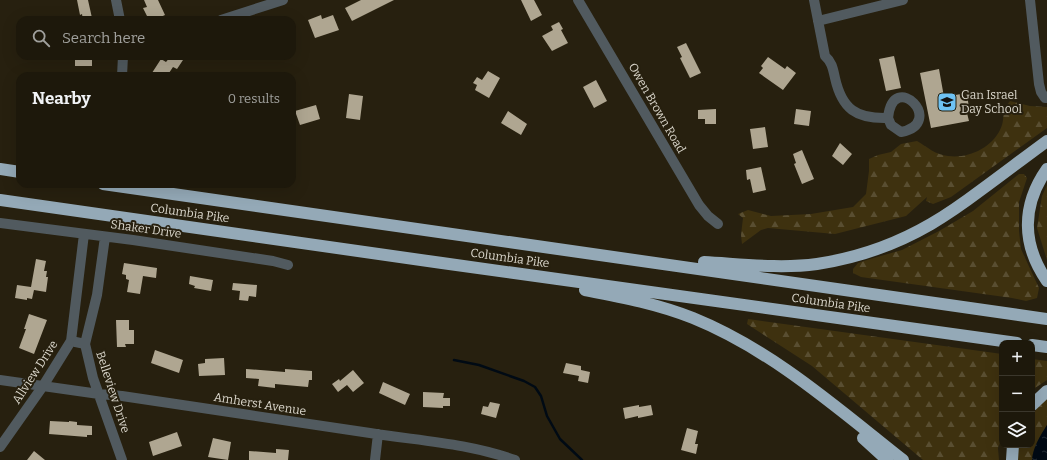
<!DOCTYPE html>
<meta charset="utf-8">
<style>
:root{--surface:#1d180b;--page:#2a2519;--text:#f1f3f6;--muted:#a0a09d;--line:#3b372c}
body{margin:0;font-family:Bitter,serif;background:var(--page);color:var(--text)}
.controls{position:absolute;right:12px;bottom:12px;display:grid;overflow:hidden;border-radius:8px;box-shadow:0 4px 16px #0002}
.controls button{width:36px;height:36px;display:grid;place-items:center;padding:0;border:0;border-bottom:1px solid var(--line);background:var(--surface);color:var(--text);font:20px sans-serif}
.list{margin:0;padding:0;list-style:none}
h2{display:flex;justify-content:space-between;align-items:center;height:52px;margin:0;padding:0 16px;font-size:17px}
h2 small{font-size:13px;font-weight:400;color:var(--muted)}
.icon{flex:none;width:22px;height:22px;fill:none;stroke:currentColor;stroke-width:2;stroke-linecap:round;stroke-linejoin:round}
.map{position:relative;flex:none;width:1047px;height:460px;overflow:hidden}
.search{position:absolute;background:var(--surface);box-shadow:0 4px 16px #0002;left:16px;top:16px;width:280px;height:44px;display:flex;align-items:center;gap:10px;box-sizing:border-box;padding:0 14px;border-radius:12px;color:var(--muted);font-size:15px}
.panel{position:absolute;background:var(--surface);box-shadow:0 4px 16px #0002;left:16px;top:72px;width:280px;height:116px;border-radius:12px}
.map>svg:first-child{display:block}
.forest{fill:url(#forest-firs)}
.water{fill:url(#water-ripples)}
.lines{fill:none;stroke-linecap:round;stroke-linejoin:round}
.stream{stroke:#000a14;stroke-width:2.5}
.building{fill:#afa691}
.minor{stroke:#515a5f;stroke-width:10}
.highway{stroke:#94a9b7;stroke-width:12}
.labels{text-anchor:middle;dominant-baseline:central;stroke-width:4;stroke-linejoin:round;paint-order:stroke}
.poi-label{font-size:12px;fill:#dbd7cc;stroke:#27200f;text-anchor:start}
.street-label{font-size:12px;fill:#dbd7cc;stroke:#27200f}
</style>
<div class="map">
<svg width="1047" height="460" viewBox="0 0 1047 460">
<defs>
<pattern id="forest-firs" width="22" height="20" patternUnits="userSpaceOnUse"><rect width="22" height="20" fill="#3e310f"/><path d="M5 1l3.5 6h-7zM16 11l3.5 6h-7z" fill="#594e31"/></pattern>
<pattern id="water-ripples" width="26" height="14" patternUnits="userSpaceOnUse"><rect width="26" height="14" fill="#000a14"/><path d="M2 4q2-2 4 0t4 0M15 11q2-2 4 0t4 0" fill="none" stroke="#252d35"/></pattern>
</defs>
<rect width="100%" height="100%" fill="#27200f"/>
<path class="forest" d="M1010 101 1030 106 1047 107V128L951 197 933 204 926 201 927 197 906 216 835 234 768 228 761 230 742 244 741 235 743 218 738 214 748 210 771 216 811 214 853 207 866 194 869 171V159L878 155 891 152 901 144 917 141C927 147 936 155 948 156 968 159 991 148 1000 130 1006 119 1000 113 1010 101Z
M1019 174H1024L1027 178 1019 202V231L1021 249 1039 288 1037 298 1026 301 1012 298 861 277 853 273V269L858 263 870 259 902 250 939 231 973 211Z
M1047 185V260L1037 228 1042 196Z
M748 319 1002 354V437L998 448 999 460H923L812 366 747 324Z
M1032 359 1047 361V380L1032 390Z
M1047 398V425L1040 437 1033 453 1032 460H1017L1019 445H1032V416L1039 405Z"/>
<path class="water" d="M1047 425V460H1032C1033 447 1040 436 1047 425Z"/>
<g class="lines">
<path class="stream" d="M454 360 479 365 524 381 535 387 541 396 547 416 560 439 582 460"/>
</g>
<path class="building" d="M77 0H88L92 18 83 20 82 14 80 15Z
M144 0H158L165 15 154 20 152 16 148 18 143 8 147 7Z
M361 0H394L352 21 345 8Z
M521 0H534L542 15 531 21Z
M321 15 322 19 333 15 339 30 315 38 308 20Z
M559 22 563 29 561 30 568 43 552 51 542 36 553 30 551 26Z
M686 43 701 73 690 78 680 58 682 57 677 47Z
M81 56H92V66H75V58H81Z
M171 56H177L183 60 177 69 173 67 167 76H150L161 59 166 62Z
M894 56 901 88 886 91 879 59Z
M768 57 785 69 787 66 796 73 783 90 759 73 763 68 761 66Z
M939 69 944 97 967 93 969 109H966L969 121 931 128 920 73Z
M488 71 500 78 489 98 475 90 477 85 473 83 477 77 482 80Z
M596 80 607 101 594 108 583 87Z
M349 94 363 96 360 120 346 118Z
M316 105 320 119 300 125 295 111Z
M716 109V124H705V119H698V110Z
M796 109 811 111 809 126 794 124Z
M508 111 527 124 521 135 501 123Z
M765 127 768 147 753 149 750 129Z
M840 143 852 154 843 165 832 156Z
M802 150 814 179 802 184 794 164 796 163 793 154Z
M761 167 766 190 753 193 750 179 747 180 746 170Z
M36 259 46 261 44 271H47L46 277H48L46 292 34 290 32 299 27 298V300L15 298 17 285 31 287Z
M124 263 157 268 156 278 143 276 140 294 127 292 129 280 126 279V275L122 274Z
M190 276 213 280 211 291 194 288 195 286 189 284Z
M233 283 257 285 256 297 249 296 248 301 239 300 240 291 232 290Z
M29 314 47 320 34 354 19 348 26 329H24Z
M116 320H129V330H134V344H125L126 347H117Z
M155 350 183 360 179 373 151 363Z
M224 358 225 375 199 376 198 364 205 363V359Z
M566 363 581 366V370L590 372 588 383 578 381 579 376 563 373Z
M246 369 285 372V369L312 371V380H309L308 387 275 384V388L258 386 259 379 246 378Z
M353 370 364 383 353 392 347 385 338 392 332 384 339 379 340 381Z
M383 382 410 394 405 405 379 393Z
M423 392 444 393 443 398H450V406H443V408L423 407Z
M490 402 500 404 496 418 481 414 483 406 488 407Z
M639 405V407L651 405 653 415 638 418V416L625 419 623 408Z
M50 421 69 422V421L77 422V425L92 426V435H87V437L49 434Z
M687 428 698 431 695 444H698L696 454 681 450Z
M177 432 182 446 153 456 149 442Z
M213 438 231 442 228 460 208 457Z
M276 449 289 450 288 460H249V451L276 453Z
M34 451 45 460H27Z"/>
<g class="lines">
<path class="minor" d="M116 0 120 20
M578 0 699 205 708 216 718 224
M814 0 825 56C832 62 833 69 835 78 842 109 856 119 888 118L891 125 901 132C947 123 893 68 888 118
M1030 0 1039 84 1041 92 1045 98H1047
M221 20 283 0
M818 21 903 0
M122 76 123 56
M0 223 133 240 273 261 288 265
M71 341 85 344 93 378 122 460
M85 344 97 295 105 237
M0 380 99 394 122 396C205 408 287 421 370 433 420 441 467 443 515 460
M0 447 43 386 71 341 84 234
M375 460 378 434"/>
<path class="highway" d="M0 169 20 172
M1047 169C1021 206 1022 245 1047 281
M103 184 1047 319
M0 200 442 263 1017 343
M704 262C741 264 780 269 817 264 857 258 895 245 931 224 948 214 965 202 981 190 1003 174 1025 157 1047 141
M585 290C621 297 658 304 693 318 772 350 837 408 903 460
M1032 345 1047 347
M1032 405 1047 391
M863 438 887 460
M1012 460 1013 445"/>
</g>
<defs>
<symbol id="school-square" viewBox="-11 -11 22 22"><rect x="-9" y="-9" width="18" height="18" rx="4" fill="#6ec2f3" stroke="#27200f"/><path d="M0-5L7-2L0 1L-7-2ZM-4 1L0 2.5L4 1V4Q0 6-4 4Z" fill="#111"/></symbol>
</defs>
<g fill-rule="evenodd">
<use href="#school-square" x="936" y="91" width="22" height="22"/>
</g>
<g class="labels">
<g class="poi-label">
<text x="961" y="95">Gan Israel<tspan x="961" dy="14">Day School</tspan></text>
</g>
<g class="street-label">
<text transform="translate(657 108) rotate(60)">Owen Brown Road</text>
<text transform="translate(190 213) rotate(8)">Columbia Pike</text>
<text transform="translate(146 229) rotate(8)">Shaker Drive</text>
<text transform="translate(510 258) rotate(8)">Columbia Pike</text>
<text transform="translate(831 303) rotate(8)">Columbia Pike</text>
<text transform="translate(35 372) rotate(-57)">Allview Drive</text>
<text transform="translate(113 392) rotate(72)">Belleview Drive</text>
<text transform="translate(260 404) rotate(9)">Amherst Avenue</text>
</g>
</g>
</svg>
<div class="controls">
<button>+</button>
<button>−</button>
<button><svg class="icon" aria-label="layers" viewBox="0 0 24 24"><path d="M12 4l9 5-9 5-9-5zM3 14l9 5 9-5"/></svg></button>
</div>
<div class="search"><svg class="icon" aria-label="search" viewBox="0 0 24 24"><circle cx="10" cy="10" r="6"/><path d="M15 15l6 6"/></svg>Search here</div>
<section class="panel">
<h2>Nearby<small>0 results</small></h2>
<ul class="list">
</ul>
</section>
</div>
